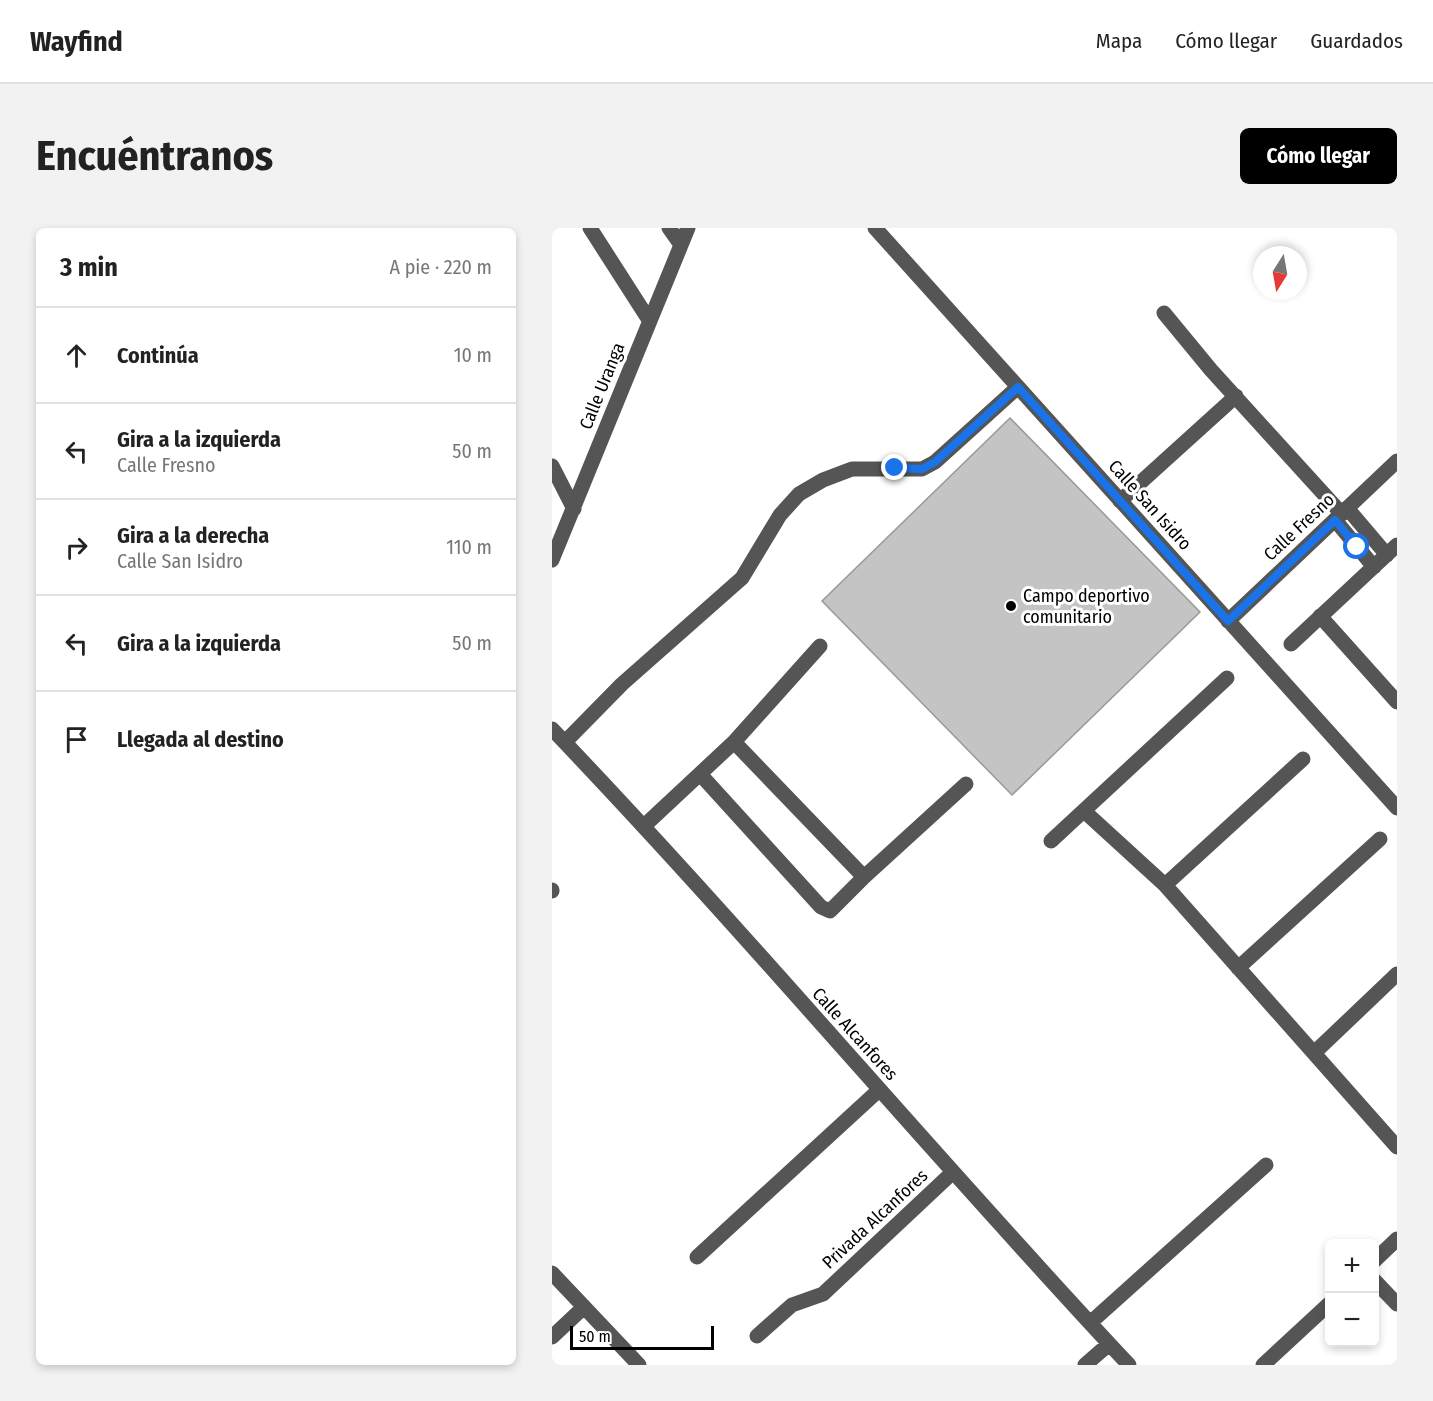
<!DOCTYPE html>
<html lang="es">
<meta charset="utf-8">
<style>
:root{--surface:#fff;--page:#f2f2f2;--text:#222;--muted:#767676;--line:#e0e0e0;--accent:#000}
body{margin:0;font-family:"Fira Sans Condensed",sans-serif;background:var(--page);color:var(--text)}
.controls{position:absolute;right:18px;bottom:18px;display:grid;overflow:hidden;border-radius:9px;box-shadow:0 3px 9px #0003}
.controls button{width:54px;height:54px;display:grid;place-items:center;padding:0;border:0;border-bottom:2px solid var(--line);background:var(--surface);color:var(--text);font:30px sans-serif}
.compass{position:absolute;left:701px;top:18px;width:54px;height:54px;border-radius:50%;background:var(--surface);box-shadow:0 3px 9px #0003;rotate:191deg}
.scale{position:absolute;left:18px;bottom:15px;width:144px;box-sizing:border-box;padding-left:6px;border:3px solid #000;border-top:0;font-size:16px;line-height:21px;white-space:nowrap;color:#000;-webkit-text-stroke:4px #fff;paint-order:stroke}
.stop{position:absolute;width:18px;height:18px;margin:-14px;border:4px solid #1a73e8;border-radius:50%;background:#fff}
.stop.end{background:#1a73e8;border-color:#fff;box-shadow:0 2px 6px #0008}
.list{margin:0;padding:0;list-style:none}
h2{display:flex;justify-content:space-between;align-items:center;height:78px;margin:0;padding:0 24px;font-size:26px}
h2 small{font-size:20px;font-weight:400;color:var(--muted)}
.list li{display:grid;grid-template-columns:39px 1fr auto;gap:18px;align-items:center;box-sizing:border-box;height:96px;padding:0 24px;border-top:2px solid var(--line)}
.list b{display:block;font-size:22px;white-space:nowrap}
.list p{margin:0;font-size:20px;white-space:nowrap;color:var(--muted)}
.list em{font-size:20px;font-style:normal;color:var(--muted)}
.icon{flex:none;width:33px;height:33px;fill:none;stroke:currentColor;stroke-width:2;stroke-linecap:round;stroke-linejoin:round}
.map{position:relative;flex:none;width:845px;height:1137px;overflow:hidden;border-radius:9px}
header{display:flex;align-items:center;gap:36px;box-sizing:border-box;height:84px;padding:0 30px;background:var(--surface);border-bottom:2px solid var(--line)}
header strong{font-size:28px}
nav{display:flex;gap:33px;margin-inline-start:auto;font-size:21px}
.intro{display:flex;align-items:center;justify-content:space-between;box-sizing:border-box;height:144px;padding:0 36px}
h1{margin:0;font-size:42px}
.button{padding:15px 27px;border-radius:9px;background:var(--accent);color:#fff;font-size:21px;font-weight:700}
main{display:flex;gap:36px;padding:0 36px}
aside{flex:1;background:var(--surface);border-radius:9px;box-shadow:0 3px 9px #0003}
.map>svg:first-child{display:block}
.building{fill:#c4c4c4;stroke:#999;stroke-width:1.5}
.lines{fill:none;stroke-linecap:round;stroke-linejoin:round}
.minor{stroke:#555;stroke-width:15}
.route{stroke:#1a73e8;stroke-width:8}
.poi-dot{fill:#000;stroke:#fff;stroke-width:2}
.labels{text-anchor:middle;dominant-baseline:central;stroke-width:6;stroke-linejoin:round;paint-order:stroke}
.street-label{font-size:18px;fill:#000;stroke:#fff}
.poi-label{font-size:18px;fill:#000;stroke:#fff;text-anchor:start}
</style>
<header>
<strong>Wayfind</strong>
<nav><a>Mapa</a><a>Cómo llegar</a><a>Guardados</a></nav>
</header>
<div class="intro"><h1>Encuéntranos</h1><a class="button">Cómo llegar</a></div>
<main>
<aside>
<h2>3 min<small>A pie · 220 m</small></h2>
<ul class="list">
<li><svg class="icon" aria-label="ahead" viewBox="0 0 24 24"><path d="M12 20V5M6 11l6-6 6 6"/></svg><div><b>Continúa</b></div><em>10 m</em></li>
<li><svg class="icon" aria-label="left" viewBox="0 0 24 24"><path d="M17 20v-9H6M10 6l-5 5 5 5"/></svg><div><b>Gira a la izquierda</b><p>Calle Fresno</p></div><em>50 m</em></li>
<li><svg class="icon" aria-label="right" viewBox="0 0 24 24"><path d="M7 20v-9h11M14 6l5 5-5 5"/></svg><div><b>Gira a la derecha</b><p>Calle San Isidro</p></div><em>110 m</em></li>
<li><svg class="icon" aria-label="left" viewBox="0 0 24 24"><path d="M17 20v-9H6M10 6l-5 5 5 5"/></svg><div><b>Gira a la izquierda</b></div><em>50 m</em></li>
<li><svg class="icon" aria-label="arrive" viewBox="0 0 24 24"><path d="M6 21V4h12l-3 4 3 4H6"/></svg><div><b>Llegada al destino</b></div></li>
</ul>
</aside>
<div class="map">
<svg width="845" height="1137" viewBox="0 0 845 1137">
<rect width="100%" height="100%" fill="#fff"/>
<path class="building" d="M458 190 648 384 460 567 270 373Z"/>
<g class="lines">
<path class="minor" d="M38 0 97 92
M117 0 129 17
M323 0 845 580
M612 85 659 142 790 286
M0 238 22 281
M568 273 684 168
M795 280 835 327
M783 292 822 339
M0 332 136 0
M768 388 845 474
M676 393 845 233
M739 416 845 317
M0 501C198 708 381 928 577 1137
M13 514 70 456 190 350 228 287 247 266 271 252 300 241H370L383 234 466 159
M182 514 312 649
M148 546 269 679 278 683 312 649 414 556
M532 583 613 657 845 919
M92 598 182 514 268 418
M499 613 675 450
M613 657 751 531
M0 663V662
M686 740 828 611
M762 825 845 746
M145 1029 327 862
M822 1033 845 1011
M0 1045 87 1137
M822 1052 845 1076
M538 1095 714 937
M205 1108 240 1077 271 1066 401 944
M0 1109 32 1079
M533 1137 557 1116
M711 1137 778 1075"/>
</g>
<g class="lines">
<path class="route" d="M343 240 370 241 383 234 466 159 676 393 783 292 805 319"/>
</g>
<circle class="poi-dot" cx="459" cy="378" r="6"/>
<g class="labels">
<g class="street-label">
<text transform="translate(50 158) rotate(-68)">Calle Uranga</text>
<text transform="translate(598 277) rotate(48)">Calle San Isidro</text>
<text transform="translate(747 299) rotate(-43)">Calle Fresno</text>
<text transform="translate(303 806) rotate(48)">Calle Alcanfores</text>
<text transform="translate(323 991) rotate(-43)">Privada Alcanfores</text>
</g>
<g class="poi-label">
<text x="471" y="368">Campo deportivo<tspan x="471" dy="21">comunitario</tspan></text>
</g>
</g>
</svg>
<div class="controls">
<button>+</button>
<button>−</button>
</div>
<svg class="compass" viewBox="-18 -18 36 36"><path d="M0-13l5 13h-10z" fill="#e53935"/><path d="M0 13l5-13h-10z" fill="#767676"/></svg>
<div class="scale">50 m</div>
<div class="stop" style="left:805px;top:319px"></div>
<div class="stop end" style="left:343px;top:240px"></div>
</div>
</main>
